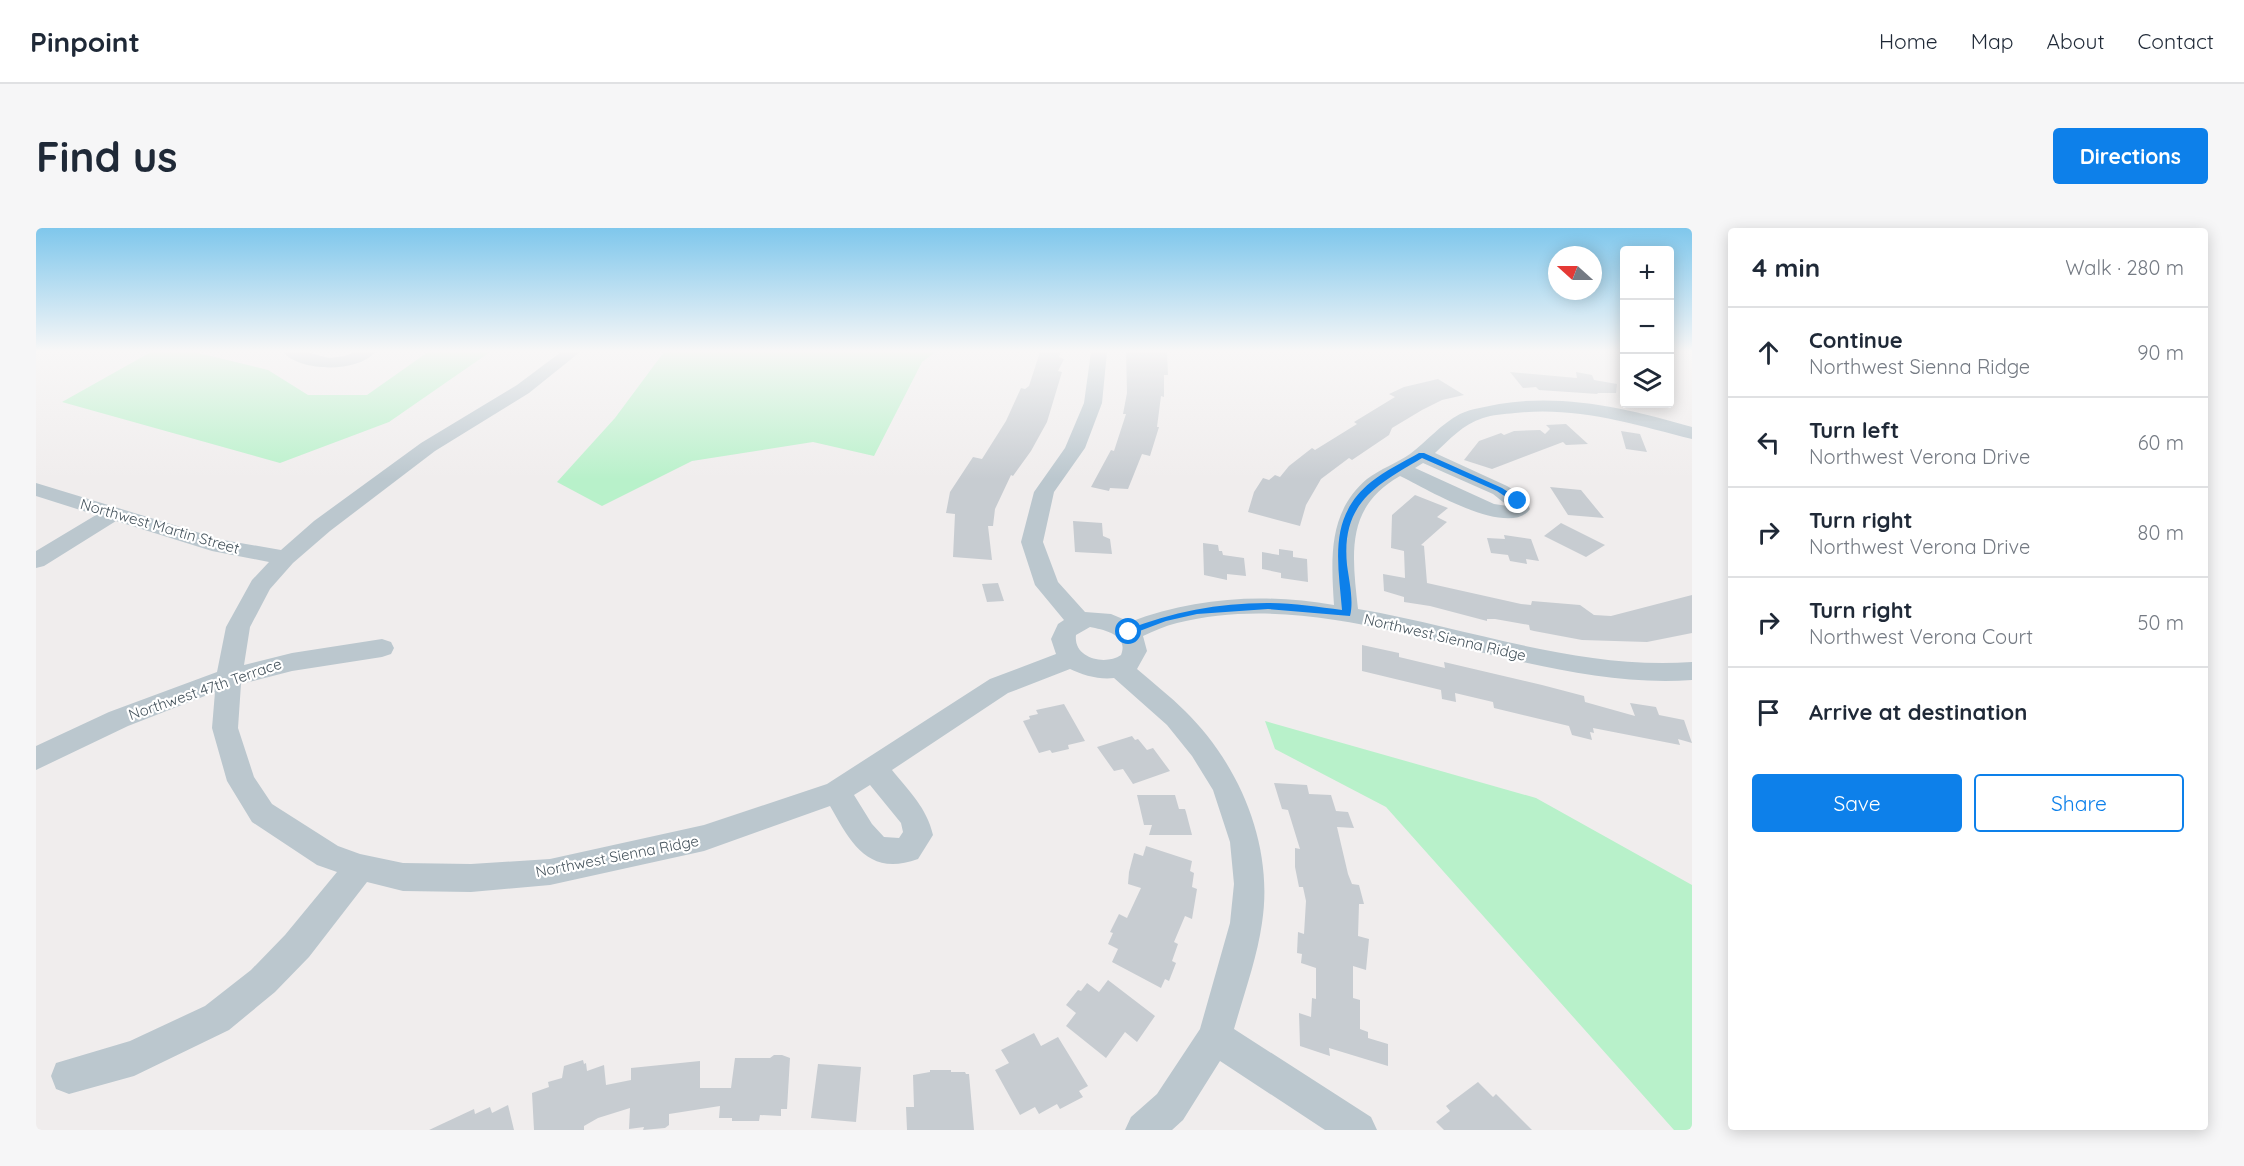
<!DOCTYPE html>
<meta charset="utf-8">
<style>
:root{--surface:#fff;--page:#f6f6f7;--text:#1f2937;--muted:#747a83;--line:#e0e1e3;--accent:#0d80ea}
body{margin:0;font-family:Quicksand,sans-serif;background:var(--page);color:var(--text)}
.controls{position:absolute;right:18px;top:18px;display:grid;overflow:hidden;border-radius:6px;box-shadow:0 3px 15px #0003}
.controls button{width:54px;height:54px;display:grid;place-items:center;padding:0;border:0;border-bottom:2px solid var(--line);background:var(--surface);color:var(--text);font:30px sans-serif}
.compass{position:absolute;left:1512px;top:18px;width:54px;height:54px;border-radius:50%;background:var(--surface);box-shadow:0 3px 15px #0003;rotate:291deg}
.stop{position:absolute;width:18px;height:18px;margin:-14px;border:4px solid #0d80ea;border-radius:50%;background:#fff}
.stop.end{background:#0d80ea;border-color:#fff;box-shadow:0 2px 6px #0008}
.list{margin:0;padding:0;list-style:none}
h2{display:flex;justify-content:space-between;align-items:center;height:78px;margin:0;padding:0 24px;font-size:26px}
h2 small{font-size:20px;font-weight:400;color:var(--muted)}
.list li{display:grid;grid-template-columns:39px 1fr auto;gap:18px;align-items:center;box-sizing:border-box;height:90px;padding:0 24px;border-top:2px solid var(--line)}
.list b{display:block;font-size:22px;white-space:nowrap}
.list p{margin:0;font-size:20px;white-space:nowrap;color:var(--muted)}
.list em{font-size:20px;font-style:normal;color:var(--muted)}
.actions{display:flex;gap:12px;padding:18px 24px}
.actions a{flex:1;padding:14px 0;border:2px solid var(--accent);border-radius:6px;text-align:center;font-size:21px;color:var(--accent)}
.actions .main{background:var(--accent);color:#fff}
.icon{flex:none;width:33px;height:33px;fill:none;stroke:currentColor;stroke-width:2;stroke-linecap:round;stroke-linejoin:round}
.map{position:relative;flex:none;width:1656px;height:902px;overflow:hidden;border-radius:6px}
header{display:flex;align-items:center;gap:36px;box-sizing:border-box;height:84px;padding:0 30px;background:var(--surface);border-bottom:2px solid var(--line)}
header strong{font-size:28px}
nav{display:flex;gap:33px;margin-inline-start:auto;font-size:21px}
.intro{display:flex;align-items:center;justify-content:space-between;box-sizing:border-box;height:144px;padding:0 36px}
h1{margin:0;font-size:42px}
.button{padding:15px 27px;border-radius:6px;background:var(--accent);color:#fff;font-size:21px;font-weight:700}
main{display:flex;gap:36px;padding:0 36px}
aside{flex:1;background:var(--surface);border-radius:6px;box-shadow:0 3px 15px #0003}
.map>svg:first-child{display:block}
.green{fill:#b8f1ca}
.building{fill:#c7ccd1}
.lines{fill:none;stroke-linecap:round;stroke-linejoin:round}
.minor{fill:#bbc7ce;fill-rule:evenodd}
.route{fill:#0d80ea}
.labels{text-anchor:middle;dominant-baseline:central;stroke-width:4.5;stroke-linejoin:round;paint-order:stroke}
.street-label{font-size:15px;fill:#45535c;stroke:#fff}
</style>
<header>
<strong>Pinpoint</strong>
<nav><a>Home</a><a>Map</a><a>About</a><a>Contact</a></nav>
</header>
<div class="intro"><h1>Find us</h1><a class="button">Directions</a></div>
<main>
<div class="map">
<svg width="1656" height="902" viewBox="0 0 1656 902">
<rect width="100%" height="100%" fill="#f0eded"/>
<path class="green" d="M115 124H158L232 142 272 167H331L392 124H454L353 194 244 235 26 174Z
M628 124H899L886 134 838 228 777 214 656 233 566 278 521 254 579 190Z
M1229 493 1500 570 1656 657V902H1638L1350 579 1239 521Z"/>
<path class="building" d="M1004 124H1025L1023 129 1028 131 1022 143 1026 144 1011 194 995 223 977 248 975 247 959 281 957 298H952L956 332 917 329 919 286 910 285 914 264 937 229 946 231 970 193 985 160 989 161 993 158Z
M1090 124H1131L1132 147H1128V169L1125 168 1121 199H1123L1114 228 1106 226 1092 261 1074 260 1073 263 1055 259 1075 222 1078 223 1090 186H1087L1091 165Z
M1474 144 1541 150 1540 144 1556 147 1558 152 1581 156 1580 165H1561L1562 166 1503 162 1500 159 1487 160Z
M1402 151 1428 167 1406 172 1386 182 1356 200 1353 207 1316 232 1313 230 1285 251 1270 277 1264 298 1212 284 1218 264 1227 250 1233 252 1239 247 1244 249 1253 238 1276 220 1279 222 1321 196 1318 194 1359 169 1353 166 1368 159Z
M1530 196 1552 216 1530 217 1527 214 1456 241 1428 232 1443 213 1465 205 1468 207 1478 203 1504 202 1509 206 1514 201 1510 197Z
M1585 203 1604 206 1611 224 1590 221Z
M1514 259 1545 262 1568 290 1532 287Z
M1379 267 1412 280 1401 289 1411 294 1385 317 1388 318 1391 355 1485 376 1495 377 1496 373 1544 377 1558 387 1575 388 1656 367V405L1611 414 1546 412 1498 403 1494 402 1493 397 1459 391H1451V393L1394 378 1368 374V369L1348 363 1347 346 1369 350 1368 323 1355 320 1356 287Z
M1037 293 1066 295 1067 308 1074 311 1076 326 1039 324Z
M1525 295 1569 317 1550 329 1508 308Z
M1468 307 1495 311 1503 333 1490 331 1491 336 1474 333 1472 327 1455 325 1451 310 1469 311Z
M1167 315 1182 317 1183 323H1186L1187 327 1208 330 1210 348 1191 346V352L1168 347Z
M1243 321 1257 323V329L1271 331 1272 354 1245 350V345L1226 341V324L1243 327Z
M962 355 968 373 951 374 946 356Z
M1326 417 1363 425V429L1409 440 1408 434 1506 457 1548 468 1549 474 1599 488 1594 475 1620 479 1623 487 1648 492 1656 515 1642 511 1644 517 1557 500 1558 505 1554 504 1556 512 1536 507 1533 498 1458 480 1457 474 1419 465 1420 474 1406 471 1405 462 1326 443Z
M1028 476 1049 513 1032 517 1033 521 1016 525 1014 522 1003 525 987 493 994 491 993 488 1002 486 1000 482Z
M1096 508 1099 512 1102 511 1111 522 1117 520 1134 543 1097 556 1087 541 1078 543 1061 519Z
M1238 555 1271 557 1273 566 1295 567 1300 583 1312 584 1318 600 1301 599 1312 646 1316 656 1323 657 1328 676H1323L1322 708 1333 711 1330 742 1317 738V770L1324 772V801L1332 804V810L1352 816V838L1293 820 1294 828 1264 818 1263 785 1275 789 1276 770 1280 771V740L1265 735 1266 726 1261 725 1262 704 1268 706 1270 673 1267 659H1263L1259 639V620L1264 621 1252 582 1246 581Z
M1101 567H1139L1143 581H1149L1150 584 1156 607H1113L1116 597H1108Z
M1110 618 1156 633 1154 643 1158 645 1156 659 1161 661 1156 691 1149 688 1138 714 1142 716 1136 733 1140 735 1133 753 1129 751 1125 760 1076 734 1082 721 1072 716 1077 705 1074 704 1083 686 1091 690 1105 660 1092 656 1093 644 1098 625 1107 628Z
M1072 752 1119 788 1101 814 1089 804 1070 830 1030 798 1040 785 1030 777 1042 762 1045 763 1051 755 1063 764Z
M998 805 1005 818 1022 809 1052 858 1043 863 1047 869 1024 881 1021 876 1003 886 999 879 984 887 959 842 973 835 965 822Z
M738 827H746L754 830 751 881H745V888L724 887 723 893H696V890H683L684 878 633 886V897L629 900 607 902 608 899 593 901 594 880 562 890 548 898V902H498L496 865 513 859 512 854 526 850 528 838 547 832 548 836 550 835 551 843 568 837 570 857 595 852V840L664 833V860H695L699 830H734Z
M782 836 825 839 820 894 775 890Z
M894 842H915V844H929L930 846H933L938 902H871L870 879H878L877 847 894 844Z
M1442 854 1457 869 1460 866 1496 902H1408L1400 894 1414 883 1410 878Z
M472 877 478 902H393L438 881 439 886 454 879 456 885Z"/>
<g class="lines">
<path class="minor" d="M247 124H270L293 130 309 128 318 124H339C322 145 264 144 247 124Z
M525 124H544L493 165 399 223 294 303 257 335 234 361 214 399 208 437 256 425 346 411 355 414 358 420 355 426 346 429 256 443 205 456 202 500 218 549 236 576 302 618 324 626 367 635 435 636 514 631 668 597 791 556 954 451 1020 426 1015 411 1022 396 1028 392 999 357 985 314 998 264 1029 220 1048 175 1055 124H1071L1066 175 1049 220 1018 264 1007 314 1022 354 1049 384 1075 386 1094 394C1159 369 1230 365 1298 377 1295 330 1292 284 1331 251 1344 241 1361 235 1374 226 1391 213 1405 196 1424 186 1437 180 1450 179 1463 176 1528 165 1594 181 1656 199V211C1597 196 1540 178 1479 185 1468 186 1456 187 1447 190 1427 196 1413 212 1399 225L1471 258 1489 269 1494 281C1473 311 1389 260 1364 248 1309 279 1316 326 1322 381 1434 400 1541 442 1656 434V452C1484 464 1309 353 1141 395 1129 398 1118 403 1107 408L1111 423 1101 441C1117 455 1134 468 1149 483 1204 537 1238 618 1226 695 1221 730 1208 766 1198 801L1335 889 1341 902H1289L1184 833 1147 892 1136 902H1089L1095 889 1121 866 1164 801 1194 695 1198 656 1194 614 1177 562 1156 528 1131 497 1078 450C1064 452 1046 447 1034 441L972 465 856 542C873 563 891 580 897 607L882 631C832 649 815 615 794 578L668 623 514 657 435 664 367 663 331 654 273 729 239 764 193 802 98 848 33 866 20 861 15 848 20 835 94 813 169 778 215 742 249 707 301 644 281 637 216 594 191 553 176 500 179 464 92 498 0 542V518L73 484 181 444 190 399 216 352 233 334 176 323 80 293 8 338 0 340V323L60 287 0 268V255L187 312 245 322 278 293 385 215 481 157ZM1387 235 1457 266 1472 278 1458 276 1379 240ZM1054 399C1069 402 1093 407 1085 427 1069 438 1037 430 1040 407ZM834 557 865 595 867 604 863 610 848 609 836 596 818 567Z"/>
</g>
<linearGradient id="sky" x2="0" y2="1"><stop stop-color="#7fc7ec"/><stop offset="0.49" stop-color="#f8f7f7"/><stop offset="1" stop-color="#f8f7f7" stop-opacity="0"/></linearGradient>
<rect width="1656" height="251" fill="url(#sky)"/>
<path class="route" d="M1383 225H1388L1466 260 1486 273 1479 275 1461 263 1386 230C1339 258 1305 275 1311 337 1313 352 1318 373 1314 388L1232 381 1161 386 1130 393 1093 407H1090V402C1136 384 1182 375 1231 375 1256 375 1282 379 1306 382 1302 333 1292 289 1335 254 1349 243 1367 234 1383 225Z"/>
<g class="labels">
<g class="street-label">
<text transform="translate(124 298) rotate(16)">Northwest Martin Street</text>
<text transform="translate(1409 409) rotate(13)">Northwest Sienna Ridge</text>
<text transform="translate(169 461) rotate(-19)">Northwest 47th Terrace</text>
<text transform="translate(581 628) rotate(-11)">Northwest Sienna Ridge</text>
</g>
</g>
</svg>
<div class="controls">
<button>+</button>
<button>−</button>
<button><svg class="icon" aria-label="layers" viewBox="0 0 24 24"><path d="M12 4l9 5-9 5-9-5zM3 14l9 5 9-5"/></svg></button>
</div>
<svg class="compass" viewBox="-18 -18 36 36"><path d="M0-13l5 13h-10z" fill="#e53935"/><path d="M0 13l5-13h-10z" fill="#747a83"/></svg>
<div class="stop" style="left:1093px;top:404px"></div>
<div class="stop end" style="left:1482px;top:273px"></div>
</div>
<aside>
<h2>4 min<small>Walk · 280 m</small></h2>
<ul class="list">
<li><svg class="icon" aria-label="ahead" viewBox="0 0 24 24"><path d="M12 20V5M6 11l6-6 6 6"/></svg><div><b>Continue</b><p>Northwest Sienna Ridge</p></div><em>90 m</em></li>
<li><svg class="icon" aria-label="left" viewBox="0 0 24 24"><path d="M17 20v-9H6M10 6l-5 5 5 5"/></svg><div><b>Turn left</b><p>Northwest Verona Drive</p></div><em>60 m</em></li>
<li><svg class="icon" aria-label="right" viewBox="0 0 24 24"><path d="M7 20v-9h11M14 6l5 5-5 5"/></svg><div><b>Turn right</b><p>Northwest Verona Drive</p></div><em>80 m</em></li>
<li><svg class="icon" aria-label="right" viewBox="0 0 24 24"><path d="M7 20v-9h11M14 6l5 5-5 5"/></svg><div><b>Turn right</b><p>Northwest Verona Court</p></div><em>50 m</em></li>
<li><svg class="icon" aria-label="arrive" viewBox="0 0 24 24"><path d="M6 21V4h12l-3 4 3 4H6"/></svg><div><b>Arrive at destination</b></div></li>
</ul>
<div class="actions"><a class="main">Save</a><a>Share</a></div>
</aside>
</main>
